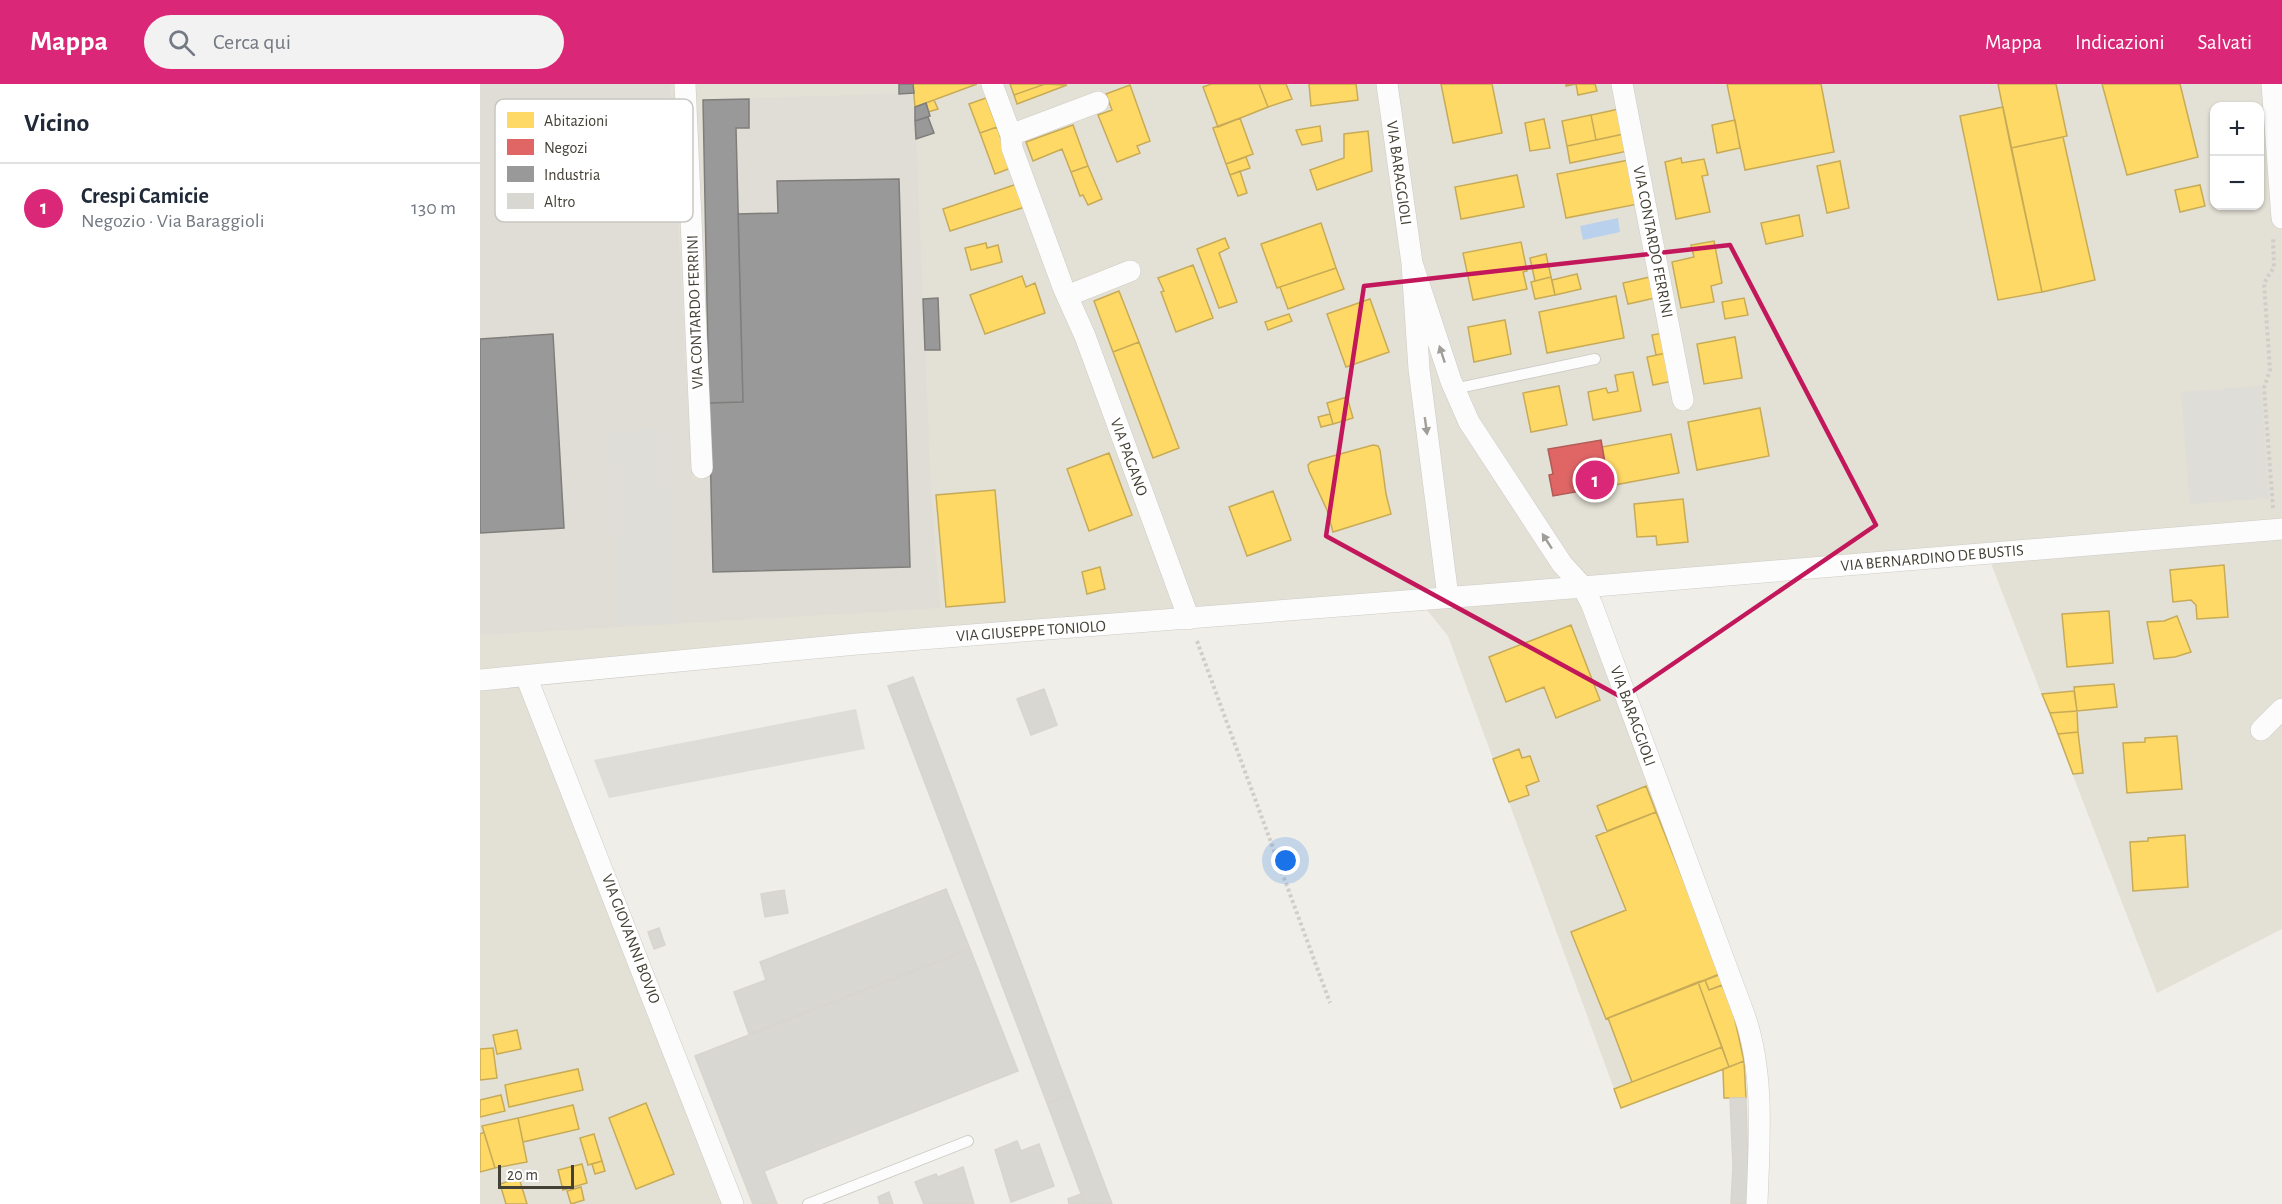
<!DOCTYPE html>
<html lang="it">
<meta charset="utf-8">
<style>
:root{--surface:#fff;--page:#f2f2f3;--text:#1f2937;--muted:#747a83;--line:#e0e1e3;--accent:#db2777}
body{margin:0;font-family:"Alegreya Sans",sans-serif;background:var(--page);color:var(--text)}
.controls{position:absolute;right:18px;top:18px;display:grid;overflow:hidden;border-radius:12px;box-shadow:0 2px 4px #0004}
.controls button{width:54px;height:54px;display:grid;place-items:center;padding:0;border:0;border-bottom:2px solid var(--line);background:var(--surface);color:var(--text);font:30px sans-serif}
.scale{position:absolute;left:18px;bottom:15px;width:76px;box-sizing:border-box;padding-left:6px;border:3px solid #444035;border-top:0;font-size:16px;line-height:21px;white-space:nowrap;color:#444035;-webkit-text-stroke:4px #fff;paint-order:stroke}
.you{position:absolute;left:806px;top:777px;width:21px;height:21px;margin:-15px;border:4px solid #fff;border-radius:50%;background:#1a73e8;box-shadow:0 0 0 9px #1a73e833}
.badge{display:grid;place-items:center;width:39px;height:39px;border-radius:50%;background:var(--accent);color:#fff;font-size:20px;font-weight:700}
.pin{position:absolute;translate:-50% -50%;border:3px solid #fff;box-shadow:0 2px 6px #0006}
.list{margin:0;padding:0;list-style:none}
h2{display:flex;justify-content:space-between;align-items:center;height:78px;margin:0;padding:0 24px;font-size:26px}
h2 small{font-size:20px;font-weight:400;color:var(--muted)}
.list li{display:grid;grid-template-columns:39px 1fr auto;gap:18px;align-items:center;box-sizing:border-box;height:90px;padding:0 24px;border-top:2px solid var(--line)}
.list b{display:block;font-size:22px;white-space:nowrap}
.list p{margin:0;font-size:20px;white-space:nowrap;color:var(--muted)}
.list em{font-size:20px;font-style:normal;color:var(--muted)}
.icon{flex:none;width:33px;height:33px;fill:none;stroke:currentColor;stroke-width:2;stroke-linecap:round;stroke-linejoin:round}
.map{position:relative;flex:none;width:1802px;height:1120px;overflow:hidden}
header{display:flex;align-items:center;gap:36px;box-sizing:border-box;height:84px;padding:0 30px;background:var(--accent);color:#fff}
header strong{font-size:28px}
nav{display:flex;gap:33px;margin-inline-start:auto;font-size:21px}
.search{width:420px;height:54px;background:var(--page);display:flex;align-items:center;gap:15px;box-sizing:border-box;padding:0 21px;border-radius:33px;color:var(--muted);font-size:22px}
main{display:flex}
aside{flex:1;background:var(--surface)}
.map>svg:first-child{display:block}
.residential{fill:#e3e0d5;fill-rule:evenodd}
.industrial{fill:#dfddd6}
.parking{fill:#deddd8}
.water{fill:#b9d1ec}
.homes{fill:#ffd966;stroke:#c7ab57;stroke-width:1.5}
.shops{fill:#e06666;stroke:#b15b57;stroke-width:1.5}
.industry{fill:#999;stroke:#807e7b;stroke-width:1.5}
.building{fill:#d8d7d1;stroke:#d7d5ce;stroke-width:1.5}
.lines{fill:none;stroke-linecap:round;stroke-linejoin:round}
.lane-casing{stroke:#cdccc6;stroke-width:12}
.street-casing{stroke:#cdccc6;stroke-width:22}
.path{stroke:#d0ceca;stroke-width:4;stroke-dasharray:3 3;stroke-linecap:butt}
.lane{stroke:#fdfcfc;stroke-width:10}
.street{stroke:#fdfcfc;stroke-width:21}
.oneway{fill:#a09e98}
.marked{fill:none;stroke:#c2185b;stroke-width:4.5;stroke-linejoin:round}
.labels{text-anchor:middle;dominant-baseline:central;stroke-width:6;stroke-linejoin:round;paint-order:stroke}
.street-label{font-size:16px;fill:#444035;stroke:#fff}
.key{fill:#fff;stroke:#c7c6c2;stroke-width:1.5}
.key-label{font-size:16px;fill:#444035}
</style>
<header>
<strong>Mappa</strong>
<div class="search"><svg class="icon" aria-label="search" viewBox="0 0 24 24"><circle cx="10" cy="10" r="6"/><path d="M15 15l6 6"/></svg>Cerca qui</div>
<nav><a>Mappa</a><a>Indicazioni</a><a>Salvati</a></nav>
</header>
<main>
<aside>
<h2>Vicino<small></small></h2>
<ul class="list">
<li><span class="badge">1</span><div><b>Crespi Camicie</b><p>Negozio · Via Baraggioli</p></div><em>130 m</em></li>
</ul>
</aside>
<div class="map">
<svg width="1802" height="1120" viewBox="0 0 1802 1120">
<rect width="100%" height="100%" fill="#efeee8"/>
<path class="residential" d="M0 0H1802V845L1677 909 1507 469 1103 503 1275 973 1141 1024 968 552 938 515 47 592 253 1120H0ZM1734 22H1780V122H1734Z"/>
<path class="industrial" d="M0 0H190L212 396 230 395 223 16 434 9 451 406 460 524 0 551Z"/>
<path class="parking" d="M1781 302 1789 414 1710 420 1701 308Z
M187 344 196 540 138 543 127 347Z
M376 625 385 665 129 714 114 676Z"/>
<path class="water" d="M1138 134 1140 148 1103 156 1100 142Z"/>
<path class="homes" d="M433 0H497L435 23Z
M530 0H565L534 11Z
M565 0 587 1 537 20 534 11Z
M731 0H779L788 23 738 43 723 3Z
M779 0H806L812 15 788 23Z
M829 0H876L878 16 831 22Z
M961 0H1012L1022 49 973 59Z
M1086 0H1115L1117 7 1098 11 1096 0 1086 2Z
M1247 0H1341L1354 68 1265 86Z
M1518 0H1576L1587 52 1531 64Z
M1622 0H1700L1718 73 1647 91Z
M650 1 670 57 657 62 660 69 637 78 618 31 632 26 626 10Z
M506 14 517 43 500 49 489 20Z
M454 16 458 25 448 28 446 19Z
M1523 23 1562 208 1518 216 1480 32Z
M1139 25 1144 50 1116 56 1111 31Z
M1111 31 1116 56 1087 62 1082 37Z
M760 34 773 70 746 80 733 44Z
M1064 35 1070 64 1050 67 1045 39Z
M1255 36 1260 64 1237 69 1232 41Z
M593 41 608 82 591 88 582 65 553 77 546 58Z
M840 42 842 57 822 61 816 46Z
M517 43 531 84 515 90 500 49Z
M888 47 892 87 837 106 830 86 864 74V50Z
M1144 50 1148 67 1090 79 1087 62Z
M1583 53 1615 196 1562 208 1531 64Z
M766 73 770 84 750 91 746 80Z
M1201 74 1202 79 1224 75 1228 91 1222 92 1230 128 1196 135 1185 78Z
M1149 76 1158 120 1086 134 1077 90Z
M1360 77 1369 124 1347 129 1337 82Z
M608 82 622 115 608 121 603 111 600 112 591 88Z
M760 87 767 109 758 112 750 91Z
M1037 91 1044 123 981 135 975 103Z
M537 100 545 123 470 147 463 125Z
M1720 101 1725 122 1700 128 1695 106Z
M1319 131 1323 152 1286 160 1281 139Z
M841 139 856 184 797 204 781 160Z
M745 154 749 164 739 169 757 218 739 224 717 165Z
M1234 157 1242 199 1231 202 1234 218 1201 224 1192 178 1214 173 1211 161Z
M1041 158 1047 187 1043 188 1047 205 993 216 983 169Z
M506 159 507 164 518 161 522 178 491 186 485 164Z
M1066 170 1071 193 1055 197 1050 174Z
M713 181 733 234 696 248 681 208 684 207 678 194Z
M856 184 864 205 808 225 800 203Z
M1097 190 1101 205 1075 211 1072 196Z
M542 192 546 203 555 199 565 229 505 250 490 211Z
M1071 193 1075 211 1055 215 1051 198Z
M1170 193 1175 214 1148 220 1143 199Z
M639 207 659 258 633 268 614 217Z
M1136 212 1144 254 1067 269 1059 228Z
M1264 214 1268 231 1245 235 1242 218Z
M890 215 909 268 866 283 847 230Z
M809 230 812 237 788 246 785 238Z
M1025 236 1031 270 994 278 988 243Z
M1183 249 1187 269 1176 271 1172 251Z
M1255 253 1262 294 1224 300 1217 260Z
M659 258 699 364 673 374 633 268Z
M1187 269 1193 297 1173 301 1167 273Z
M1153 288 1161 327 1113 336 1108 308 1126 304 1128 309 1138 307 1135 291Z
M1079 302 1087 341 1051 348 1043 309Z
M867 313 873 334 853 340 847 319Z
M1280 324 1289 372 1217 386 1208 338Z
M850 330 853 340 841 343 838 333Z
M1191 350 1199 389 1129 402 1122 363Z
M893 361 898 362 900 366 906 410 911 430 853 448 847 426 829 387 828 381 831 378Z
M629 369 652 431 609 447 587 385Z
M515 406 525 518 466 523 456 411Z
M793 407 811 456 767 472 749 423Z
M1203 415 1208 458 1177 461 1176 452 1157 453 1154 420Z
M1744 481 1748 533 1717 535 1716 521 1711 516 1693 518 1690 486Z
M620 483 625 505 607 510 602 488Z
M1629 527 1633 579 1587 583 1582 530Z
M1697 532 1711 568 1695 573 1674 575 1667 538 1684 537Z
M1091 541 1120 616 1076 634 1064 603 1026 618 1009 573Z
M1634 600 1637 623 1597 627 1594 603Z
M1594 607 1597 627 1570 629 1562 610Z
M1597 627 1598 648 1578 650 1570 629Z
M1598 648 1603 689 1593 690 1578 650Z
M1697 652 1702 705 1647 709 1643 659 1665 658V654Z
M1039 665 1042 674 1050 672 1059 697 1046 702 1049 711 1029 718 1013 675Z
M1166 702 1176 728 1127 747 1117 722Z
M1176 728 1241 890 1126 935 1091 848 1146 826 1116 752Z
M1705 751 1708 803 1653 807 1650 758 1668 757V754Z
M1239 890 1243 901 1229 906 1225 896Z
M1225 896 1229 906 1242 901 1253 927 1264 977 1249 983 1218 898Z
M1218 898 1242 963 1152 998 1128 934Z
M37 946 41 965 17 970 13 951Z
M1242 963 1249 983 1141 1024 1134 1005Z
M13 964 17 994 0 996V965Z
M1264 977 1266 1014H1244L1243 985Z
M98 985 103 1006 29 1023 25 1001Z
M21 1011 25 1027 0 1033V1016Z
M166 1019 194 1090 156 1105 129 1034Z
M93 1021 99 1045 43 1058 38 1034Z
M38 1034 47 1078 15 1084 2 1042Z
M4 1048 15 1084 0 1088V1050Z
M114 1050 122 1077 108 1081 100 1054Z
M122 1077 125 1087 115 1090 112 1080Z
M102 1080 107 1099 83 1106 78 1086Z
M39 1094 47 1120H26L20 1100Z
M101 1103 104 1116 91 1120 87 1107Z"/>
<path class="shops" d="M1121 356 1129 402 1073 412 1069 391 1073 390 1068 365Z"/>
<path class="industry" d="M419 0H433L434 9 419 10Z
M269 15V44H256L263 318 229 319 223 16Z
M446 19 450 32 435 37V23Z
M448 33 454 49 436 55 435 37Z
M419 95 430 483 233 488 229 319 263 318 258 130 298 129 297 97Z
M458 214 460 266H445L443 215Z
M73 250 84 444 0 449V255Z"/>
<path class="building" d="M433 593 591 1011 567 1019 408 602Z
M564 605 577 641 551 651 537 615Z
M466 805 490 865 269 950 254 908 286 896 280 878Z
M304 806 308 829 285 833 281 810Z
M179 844 185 861 174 865 168 848Z
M490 865 538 987 284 1087 297 1120H273L215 972Z
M591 1011 632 1120H605L567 1019Z
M1250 1014H1266L1268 1083 1267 1120H1251L1253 1082Z
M537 1057 541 1067 559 1060 574 1102 531 1118 515 1066Z
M483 1083 494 1120H444L435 1098 456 1090 458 1093Z
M409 1108 413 1120H400L398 1113Z
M601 1110 605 1120H589L588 1115Z"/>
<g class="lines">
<defs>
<path id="lane" d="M974 305 1115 275
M328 1120 488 1057"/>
<path id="street" d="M205 0 222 384
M512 0 531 51 618 18
M907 0 932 179 939 285 968 513
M1142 0 1203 316
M1792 0 1802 134
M531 51 532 64 583 203 605 252 709 535
M932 179 971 297 989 338 1082 480 1103 503 1112 521 1265 933C1285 992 1279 1059 1277 1120
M587 212 650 187
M46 592 253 1120
M0 596 377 560 1103 503 1802 445
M1781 646 1802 625"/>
</defs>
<use href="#lane" class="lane-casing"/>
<use href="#street" class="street-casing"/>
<path class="path" d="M1793 424 1784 304 1790 286 1784 199 1794 183 1793 154
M717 557 850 919"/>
<use href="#lane" class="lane"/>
<use href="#street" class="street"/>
</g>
<defs><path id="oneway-solid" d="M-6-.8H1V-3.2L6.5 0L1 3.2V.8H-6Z" transform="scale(1.5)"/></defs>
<g class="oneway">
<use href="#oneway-solid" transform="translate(962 270) rotate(-108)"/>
<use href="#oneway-solid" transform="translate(946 342) rotate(82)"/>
<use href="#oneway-solid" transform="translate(1067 457) rotate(-123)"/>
</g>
<path class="marked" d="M1250 161 1396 441 1143 614 846 452 884 202Z"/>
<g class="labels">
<g class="street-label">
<text transform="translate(919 89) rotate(82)">VIA BARAGGIOLI</text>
<text transform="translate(1173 158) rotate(79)">VIA CONTARDO FERRINI</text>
<text transform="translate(215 228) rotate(-92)">VIA CONTARDO FERRINI</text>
<text transform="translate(649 373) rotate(70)">VIA PAGANO</text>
<text transform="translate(1452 474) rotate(-5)">VIA BERNARDINO DE BUSTIS</text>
<text transform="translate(551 547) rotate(-4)">VIA GIUSEPPE TONIOLO</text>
<text transform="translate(1153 632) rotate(70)">VIA BARAGGIOLI</text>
<text transform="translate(151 855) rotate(69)">VIA GIOVANNI BOVIO</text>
</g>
</g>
<rect x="15" y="15" width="198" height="123" rx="9" class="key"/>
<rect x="27" y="28" width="27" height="16" fill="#ffd966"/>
<rect x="27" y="55" width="27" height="16" fill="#e06666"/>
<rect x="27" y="82" width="27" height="16" fill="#999"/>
<rect x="27" y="109" width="27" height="16" fill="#d8d7d1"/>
<g class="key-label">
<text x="64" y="42">Abitazioni</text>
<text x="64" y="69">Negozi</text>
<text x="64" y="96">Industria</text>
<text x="64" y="123">Altro</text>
</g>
</svg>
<div class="controls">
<button>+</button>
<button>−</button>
</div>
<div class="scale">20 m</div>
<div class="you"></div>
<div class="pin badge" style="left:1115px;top:396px">1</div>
</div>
</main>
